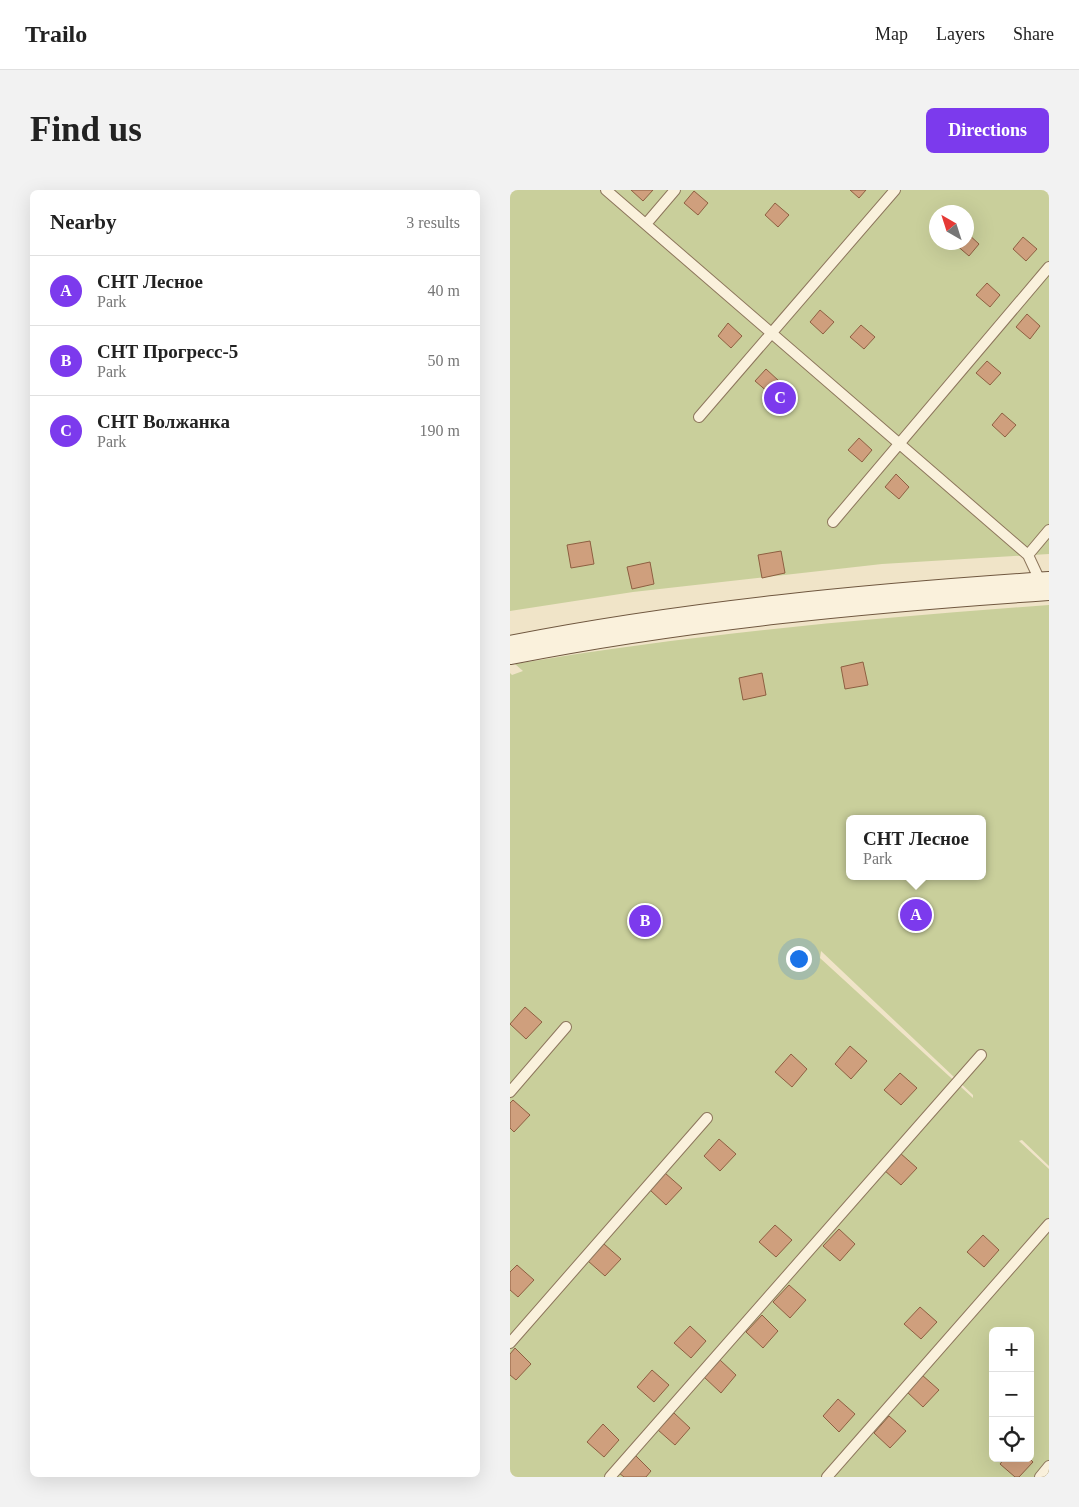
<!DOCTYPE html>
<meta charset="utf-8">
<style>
:root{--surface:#fff;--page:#f2f2f2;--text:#222;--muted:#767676;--line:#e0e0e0;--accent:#7c3aed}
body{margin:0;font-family:"Times New Roman",serif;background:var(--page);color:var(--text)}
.controls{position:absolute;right:15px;bottom:15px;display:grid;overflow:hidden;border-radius:8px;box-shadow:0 5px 20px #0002}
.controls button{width:45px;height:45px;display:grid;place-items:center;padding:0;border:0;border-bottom:1px solid var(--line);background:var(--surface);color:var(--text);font:25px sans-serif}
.compass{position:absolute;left:419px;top:15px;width:45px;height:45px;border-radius:50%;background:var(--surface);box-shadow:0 5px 20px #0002;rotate:321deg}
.you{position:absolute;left:288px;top:768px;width:18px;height:18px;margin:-12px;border:4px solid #fff;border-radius:50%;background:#1a73e8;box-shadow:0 0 0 8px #1a73e833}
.badge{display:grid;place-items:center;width:32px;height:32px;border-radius:50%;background:var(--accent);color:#fff;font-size:16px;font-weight:700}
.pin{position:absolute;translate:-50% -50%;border:2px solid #fff;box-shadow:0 1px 5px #0006}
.popup{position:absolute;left:336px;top:625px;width:140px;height:65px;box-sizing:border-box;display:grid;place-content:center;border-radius:8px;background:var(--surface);filter:drop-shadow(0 1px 4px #0005);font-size:16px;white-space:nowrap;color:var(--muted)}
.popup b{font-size:19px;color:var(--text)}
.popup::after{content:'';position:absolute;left:50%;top:100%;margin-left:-10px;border:10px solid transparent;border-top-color:var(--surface)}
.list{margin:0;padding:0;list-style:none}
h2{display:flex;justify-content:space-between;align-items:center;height:65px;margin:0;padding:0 20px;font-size:21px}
h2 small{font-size:16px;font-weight:400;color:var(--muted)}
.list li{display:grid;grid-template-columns:32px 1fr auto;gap:15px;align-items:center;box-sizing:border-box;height:70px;padding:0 20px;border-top:1px solid var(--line)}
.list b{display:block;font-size:19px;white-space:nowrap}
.list p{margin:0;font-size:16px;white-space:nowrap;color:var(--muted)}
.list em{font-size:16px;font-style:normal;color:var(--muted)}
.icon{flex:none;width:28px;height:28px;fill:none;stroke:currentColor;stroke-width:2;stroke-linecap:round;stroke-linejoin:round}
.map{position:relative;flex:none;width:539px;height:1287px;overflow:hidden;border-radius:8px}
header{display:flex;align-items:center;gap:30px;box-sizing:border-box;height:70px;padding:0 25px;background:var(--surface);border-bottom:1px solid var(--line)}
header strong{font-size:24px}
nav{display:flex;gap:28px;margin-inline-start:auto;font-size:18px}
.intro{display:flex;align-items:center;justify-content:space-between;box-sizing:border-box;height:120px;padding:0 30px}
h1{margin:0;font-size:35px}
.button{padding:12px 22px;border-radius:8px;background:var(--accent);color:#fff;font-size:18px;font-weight:700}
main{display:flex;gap:30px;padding:0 30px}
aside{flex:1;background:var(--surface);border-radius:8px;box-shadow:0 5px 20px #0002}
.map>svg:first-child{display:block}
.green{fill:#c9cf9b;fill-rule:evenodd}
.building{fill:#cf9f7d;stroke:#8d5f41}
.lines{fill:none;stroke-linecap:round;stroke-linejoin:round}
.lane-casing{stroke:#8d765c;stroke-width:12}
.secondary-casing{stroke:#6f573f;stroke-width:30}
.lane{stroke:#faf1dc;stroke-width:10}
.secondary{stroke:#faf1dc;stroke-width:28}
</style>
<header>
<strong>Trailo</strong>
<nav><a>Map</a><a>Layers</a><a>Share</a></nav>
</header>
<div class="intro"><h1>Find us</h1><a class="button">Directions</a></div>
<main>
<aside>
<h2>Nearby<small>3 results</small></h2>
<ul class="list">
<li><span class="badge">A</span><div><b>СНТ Лесное</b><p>Park</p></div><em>40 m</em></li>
<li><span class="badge">B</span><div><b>СНТ Прогресс-5</b><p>Park</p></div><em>50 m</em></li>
<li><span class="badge">C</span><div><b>СНТ Волжанка</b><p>Park</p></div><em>190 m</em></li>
</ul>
</aside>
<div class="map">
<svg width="539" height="1287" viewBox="0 0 539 1287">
<rect width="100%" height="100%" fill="#f0e4c8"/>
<path class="green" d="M0 0H539V364L372 374 123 402 0 421ZM427 22H457V52H427Z
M539 415V976L512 950 509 951 539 979V1287H0V483L2 485 13 481 5 474C182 444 361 428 539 415ZM340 629H472V686H340ZM311 761 463 905V908L310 768ZM483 1141H520V1268H483Z"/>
<path class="building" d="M121 0H143L133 11Z
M340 0H356L349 8Z
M184 1 198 13 188 25 174 13Z
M265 13 279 25 268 37 255 25Z
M457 43 469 54 459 66 445 54 447 52H457Z
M513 47 527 59 516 71 503 59Z
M477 93 490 105 480 117 466 105Z
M310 120 324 132 313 144 300 132Z
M517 124 530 136 520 149 506 137Z
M218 133 232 146 221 158 208 146Z
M351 135 365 147 354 159 340 147Z
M477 171 491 183 480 195 466 183Z
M256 179 269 191 259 203 245 191Z
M492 223 506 235 495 247 482 235Z
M349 248 362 260 352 272 338 260Z
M386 284 399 297 389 309 375 297Z
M80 351 84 374 61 378 57 355Z
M271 361 275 383 252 388 248 365Z
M140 372 144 394 122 399 117 377Z
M353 472 358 495 335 499 331 477Z
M252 483 256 505 233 510 229 488Z
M15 817 32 832 16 849 0 834Z
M340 856 357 871 341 889 325 874Z
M281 864 297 879 282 897 265 882Z
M390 883 407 898 391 915 374 900Z
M3 910 20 925 4 942 0 938V913Z
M209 949 226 964 210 981 194 966Z
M390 963 407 978 391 995 374 980Z
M155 983 172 998 156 1015 140 1000Z
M265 1035 282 1050 266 1067 249 1052Z
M329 1039 345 1054 330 1071 313 1056Z
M473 1045 489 1060 474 1077 457 1062Z
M94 1054 111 1069 95 1086 78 1071Z
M7 1075 24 1090 8 1107 0 1100V1082Z
M279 1095 296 1110 280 1128 263 1112Z
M410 1117 427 1132 411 1149 394 1134Z
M252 1125 268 1141 253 1158 236 1142Z
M180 1136 196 1151 181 1168 164 1153Z
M5 1158 21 1174 6 1190 0 1185V1164Z
M210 1170 226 1185 211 1203 194 1187Z
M142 1180 159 1195 144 1212 127 1197Z
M412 1185 429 1200 413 1217 397 1202Z
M328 1209 345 1224 329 1242 313 1226Z
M164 1223 180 1238 165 1255 148 1240Z
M379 1226 396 1241 380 1258 364 1243Z
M93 1234 109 1250 94 1267 77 1252Z
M125 1265 141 1281 136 1287H114L109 1283Z
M495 1268H519L523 1272 509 1287H505L490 1274Z"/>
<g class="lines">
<defs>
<path id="lane" d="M96 0 518 365 532 395
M136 34 165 0
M189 227 385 0
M323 332 539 77
M518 365 539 340
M0 902 56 837
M0 1153 197 928
M100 1287 471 865
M317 1287 539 1034
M530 1287 539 1276"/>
<path id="secondary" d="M0 460C178 425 359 408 539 396"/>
</defs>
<use href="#lane" class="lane-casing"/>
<use href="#secondary" class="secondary-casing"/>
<use href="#lane" class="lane"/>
<use href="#secondary" class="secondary"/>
</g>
</svg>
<div class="controls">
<button>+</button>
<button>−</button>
<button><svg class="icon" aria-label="locate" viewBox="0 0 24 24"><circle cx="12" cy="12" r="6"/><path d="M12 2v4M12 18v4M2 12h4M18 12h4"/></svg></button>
</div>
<svg class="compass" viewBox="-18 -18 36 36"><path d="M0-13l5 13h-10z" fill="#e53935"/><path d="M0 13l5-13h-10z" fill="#767676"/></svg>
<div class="you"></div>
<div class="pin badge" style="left:406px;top:725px">A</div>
<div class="popup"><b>СНТ Лесное</b>Park</div>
<div class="pin badge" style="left:135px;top:731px">B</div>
<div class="pin badge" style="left:270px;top:208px">C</div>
</div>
</main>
